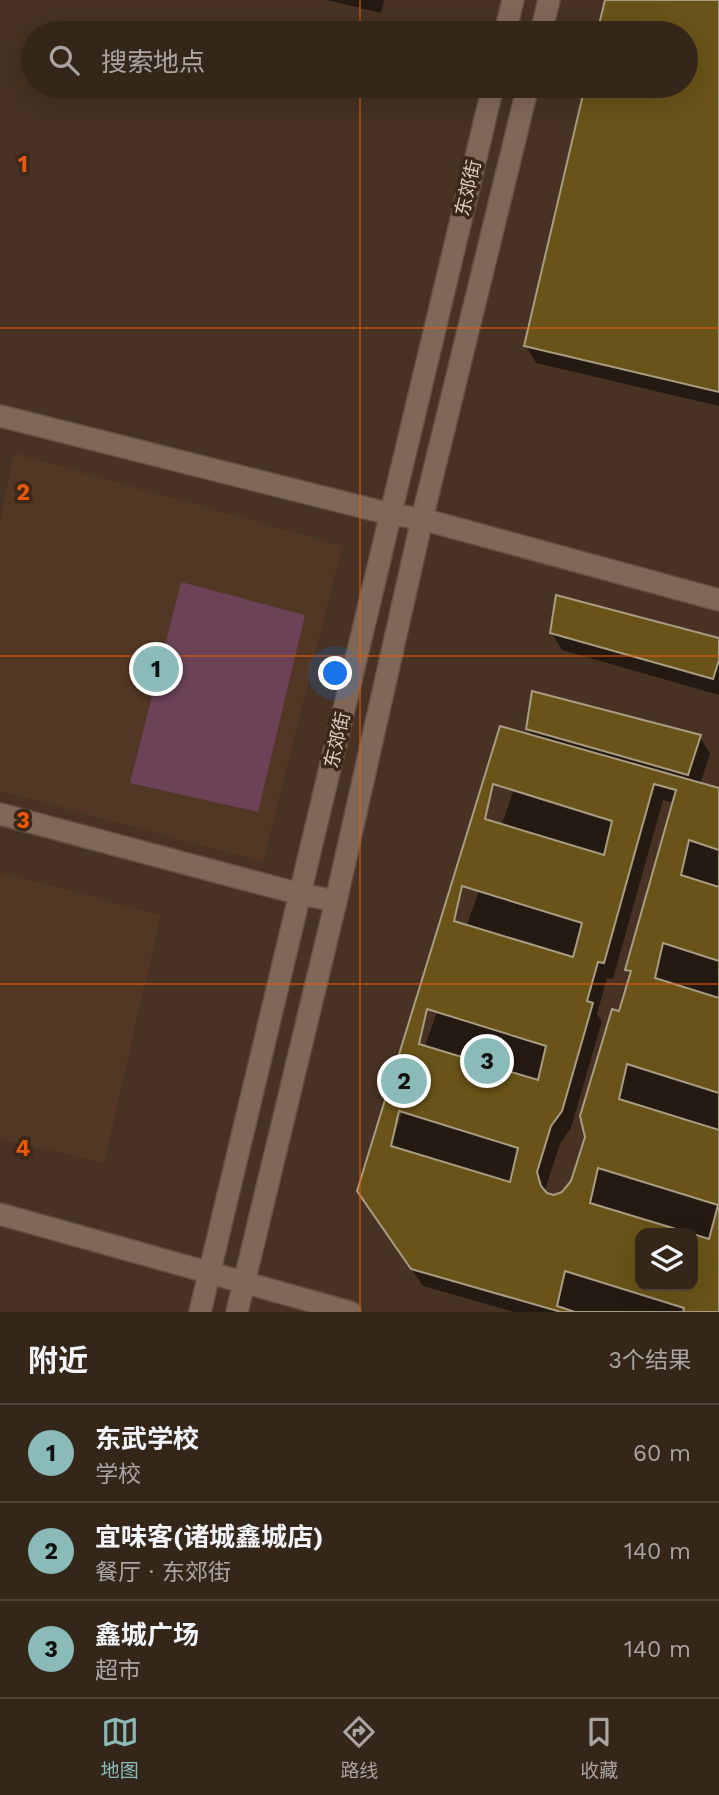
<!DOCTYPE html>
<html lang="zh">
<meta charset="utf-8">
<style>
:root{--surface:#35261a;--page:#403227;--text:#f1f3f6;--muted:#aaa5a2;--line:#4f4339;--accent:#8bbbb9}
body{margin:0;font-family:"Work Sans","Noto Sans SC",sans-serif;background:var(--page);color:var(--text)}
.controls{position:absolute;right:21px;bottom:21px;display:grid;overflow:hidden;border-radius:14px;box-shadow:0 7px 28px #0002}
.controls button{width:63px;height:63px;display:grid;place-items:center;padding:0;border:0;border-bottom:2px solid var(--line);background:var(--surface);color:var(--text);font:35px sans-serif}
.you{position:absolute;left:336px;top:674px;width:24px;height:24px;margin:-18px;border:5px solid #fff;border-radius:50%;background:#1a73e8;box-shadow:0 0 0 10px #1a73e833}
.badge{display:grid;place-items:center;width:46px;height:46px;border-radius:50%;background:var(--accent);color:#111;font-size:23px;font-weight:700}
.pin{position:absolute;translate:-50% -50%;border:4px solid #fff;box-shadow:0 2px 7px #0006}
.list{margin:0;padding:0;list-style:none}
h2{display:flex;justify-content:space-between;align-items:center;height:91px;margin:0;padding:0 28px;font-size:30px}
h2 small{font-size:23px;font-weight:400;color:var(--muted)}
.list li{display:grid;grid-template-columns:46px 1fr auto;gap:21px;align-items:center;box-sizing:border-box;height:98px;padding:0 28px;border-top:2px solid var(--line)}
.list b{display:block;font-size:26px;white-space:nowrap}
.list p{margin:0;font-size:23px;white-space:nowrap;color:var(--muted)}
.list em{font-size:23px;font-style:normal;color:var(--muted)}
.icon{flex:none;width:38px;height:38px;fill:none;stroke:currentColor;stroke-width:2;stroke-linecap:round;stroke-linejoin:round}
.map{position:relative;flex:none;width:719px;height:1312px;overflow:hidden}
.search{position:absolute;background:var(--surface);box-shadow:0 7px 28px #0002;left:21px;right:21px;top:21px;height:77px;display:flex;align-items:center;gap:18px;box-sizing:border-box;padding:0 24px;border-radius:38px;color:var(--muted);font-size:26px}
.sheet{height:385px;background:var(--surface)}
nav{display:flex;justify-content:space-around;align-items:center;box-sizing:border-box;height:98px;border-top:2px solid var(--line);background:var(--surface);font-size:19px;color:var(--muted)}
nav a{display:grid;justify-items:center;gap:4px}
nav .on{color:var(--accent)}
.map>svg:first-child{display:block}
.built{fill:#523724}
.green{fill:#6c4257}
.shadow{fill:#0007;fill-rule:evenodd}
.building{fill:#695318;stroke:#a89d83;stroke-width:2;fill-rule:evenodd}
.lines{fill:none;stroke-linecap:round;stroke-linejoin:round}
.street-casing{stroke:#625043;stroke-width:24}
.secondary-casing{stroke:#625043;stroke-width:24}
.street{stroke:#806858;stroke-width:21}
.secondary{stroke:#806858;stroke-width:21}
.grid{fill:none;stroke:#e8590c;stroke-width:2;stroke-opacity:0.55}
.labels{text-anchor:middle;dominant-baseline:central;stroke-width:7;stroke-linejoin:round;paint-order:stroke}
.street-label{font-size:19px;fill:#ddcfc6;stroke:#3c281a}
.grid-label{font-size:23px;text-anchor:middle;font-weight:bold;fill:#e8590c;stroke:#3c281a;stroke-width:7;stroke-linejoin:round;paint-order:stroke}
</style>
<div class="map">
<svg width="719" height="1312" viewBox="0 0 719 1312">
<rect width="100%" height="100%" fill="#473223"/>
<path class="built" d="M14 453 342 546 263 862 0 791V521Z
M0 872 161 915 104 1163 0 1139Z"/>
<path class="green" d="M181 582 305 615 258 812 130 783Z"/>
<path class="shadow" d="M327 0H384L381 13Z
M607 0H719V406L536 363 526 346 587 86H686V33H599Z
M552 633 719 640V695L562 650Z
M528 728 700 737 710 754 700 785 719 790V1312H514L423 1286 369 1208 532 737ZM663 800 674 803 627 970 631 977 573 1182 563 1193 554 1197 547 1195 545 1190 560 1144 571 1128 602 1021 597 1014 607 978 613 979ZM640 1233H693V1286H640Z"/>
<path class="building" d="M605 0H719V392L524 346 585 86H686V33H597Z
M556 595 719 638V660L713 679 550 633Z
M532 691 701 735 688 775 526 729Z
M500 726 719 788V1312H561L411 1269 357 1191ZM654 784 676 790 625 970 631 971 619 1011 612 1009 580 1116 585 1137 571 1181 562 1192 554 1195 547 1193 541 1186 537 1172 551 1126 562 1111 593 1003 587 1001 598 962 604 963ZM640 1233H693V1286H640Z
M493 784 612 821 604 855 485 819Z
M689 840 719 850V887L681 875Z
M462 886 582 923 573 957 454 921Z
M663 943 719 961V998L655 978Z
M427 1009 546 1046 538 1080 419 1044Z
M627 1064 719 1093V1130L619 1099Z
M399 1111 518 1148 510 1182 391 1146Z
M598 1168 718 1205 709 1239 590 1203Z
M565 1271 684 1308 683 1312H575L557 1306Z"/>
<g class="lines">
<defs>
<path id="street" d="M0 416 390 514 422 519
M0 814 300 894 336 901"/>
<path id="secondary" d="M505 33 513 0
M541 33 549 0
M422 519 719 600
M0 1214 350 1312
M200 1312 493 86
M237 1312 336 901 422 519 528 86"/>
</defs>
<use href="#street" class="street-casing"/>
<use href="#secondary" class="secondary-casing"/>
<use href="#street" class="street"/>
<use href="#secondary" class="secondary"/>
</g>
<path class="grid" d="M360 0V33M360 86V1312M0 328H719M0 656H719M0 984H719"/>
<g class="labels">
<g class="street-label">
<text transform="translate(468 188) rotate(-77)">东郊街</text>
<text transform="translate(337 740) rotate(-77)">东郊街</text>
</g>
</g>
<g class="grid-label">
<text x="23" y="172">1</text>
<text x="23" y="500">2</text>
<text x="23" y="828">3</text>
<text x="23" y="1156">4</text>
</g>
</svg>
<div class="controls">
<button><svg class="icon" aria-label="layers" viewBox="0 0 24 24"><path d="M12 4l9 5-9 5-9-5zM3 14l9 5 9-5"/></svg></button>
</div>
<div class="you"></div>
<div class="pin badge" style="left:156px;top:669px">1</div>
<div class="pin badge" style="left:404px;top:1081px">2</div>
<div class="pin badge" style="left:487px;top:1061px">3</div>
<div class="search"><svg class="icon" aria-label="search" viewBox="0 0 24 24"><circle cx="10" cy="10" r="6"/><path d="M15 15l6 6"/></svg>搜索地点</div>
</div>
<section class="sheet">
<h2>附近<small>3个结果</small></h2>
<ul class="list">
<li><span class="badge">1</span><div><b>东武学校</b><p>学校</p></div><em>60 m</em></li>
<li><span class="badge">2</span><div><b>宜味客(诸城鑫城店)</b><p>餐厅 · 东郊街</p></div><em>140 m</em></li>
<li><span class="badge">3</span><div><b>鑫城广场</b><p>超市</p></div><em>140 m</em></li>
</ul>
</section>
<nav>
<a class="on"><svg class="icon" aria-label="map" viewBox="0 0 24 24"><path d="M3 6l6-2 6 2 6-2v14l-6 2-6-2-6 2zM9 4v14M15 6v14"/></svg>地图</a>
<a><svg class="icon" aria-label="directions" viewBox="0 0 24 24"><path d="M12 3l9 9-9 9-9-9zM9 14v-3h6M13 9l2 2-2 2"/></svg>路线</a>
<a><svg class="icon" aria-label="saved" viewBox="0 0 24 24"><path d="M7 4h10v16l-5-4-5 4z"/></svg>收藏</a>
</nav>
